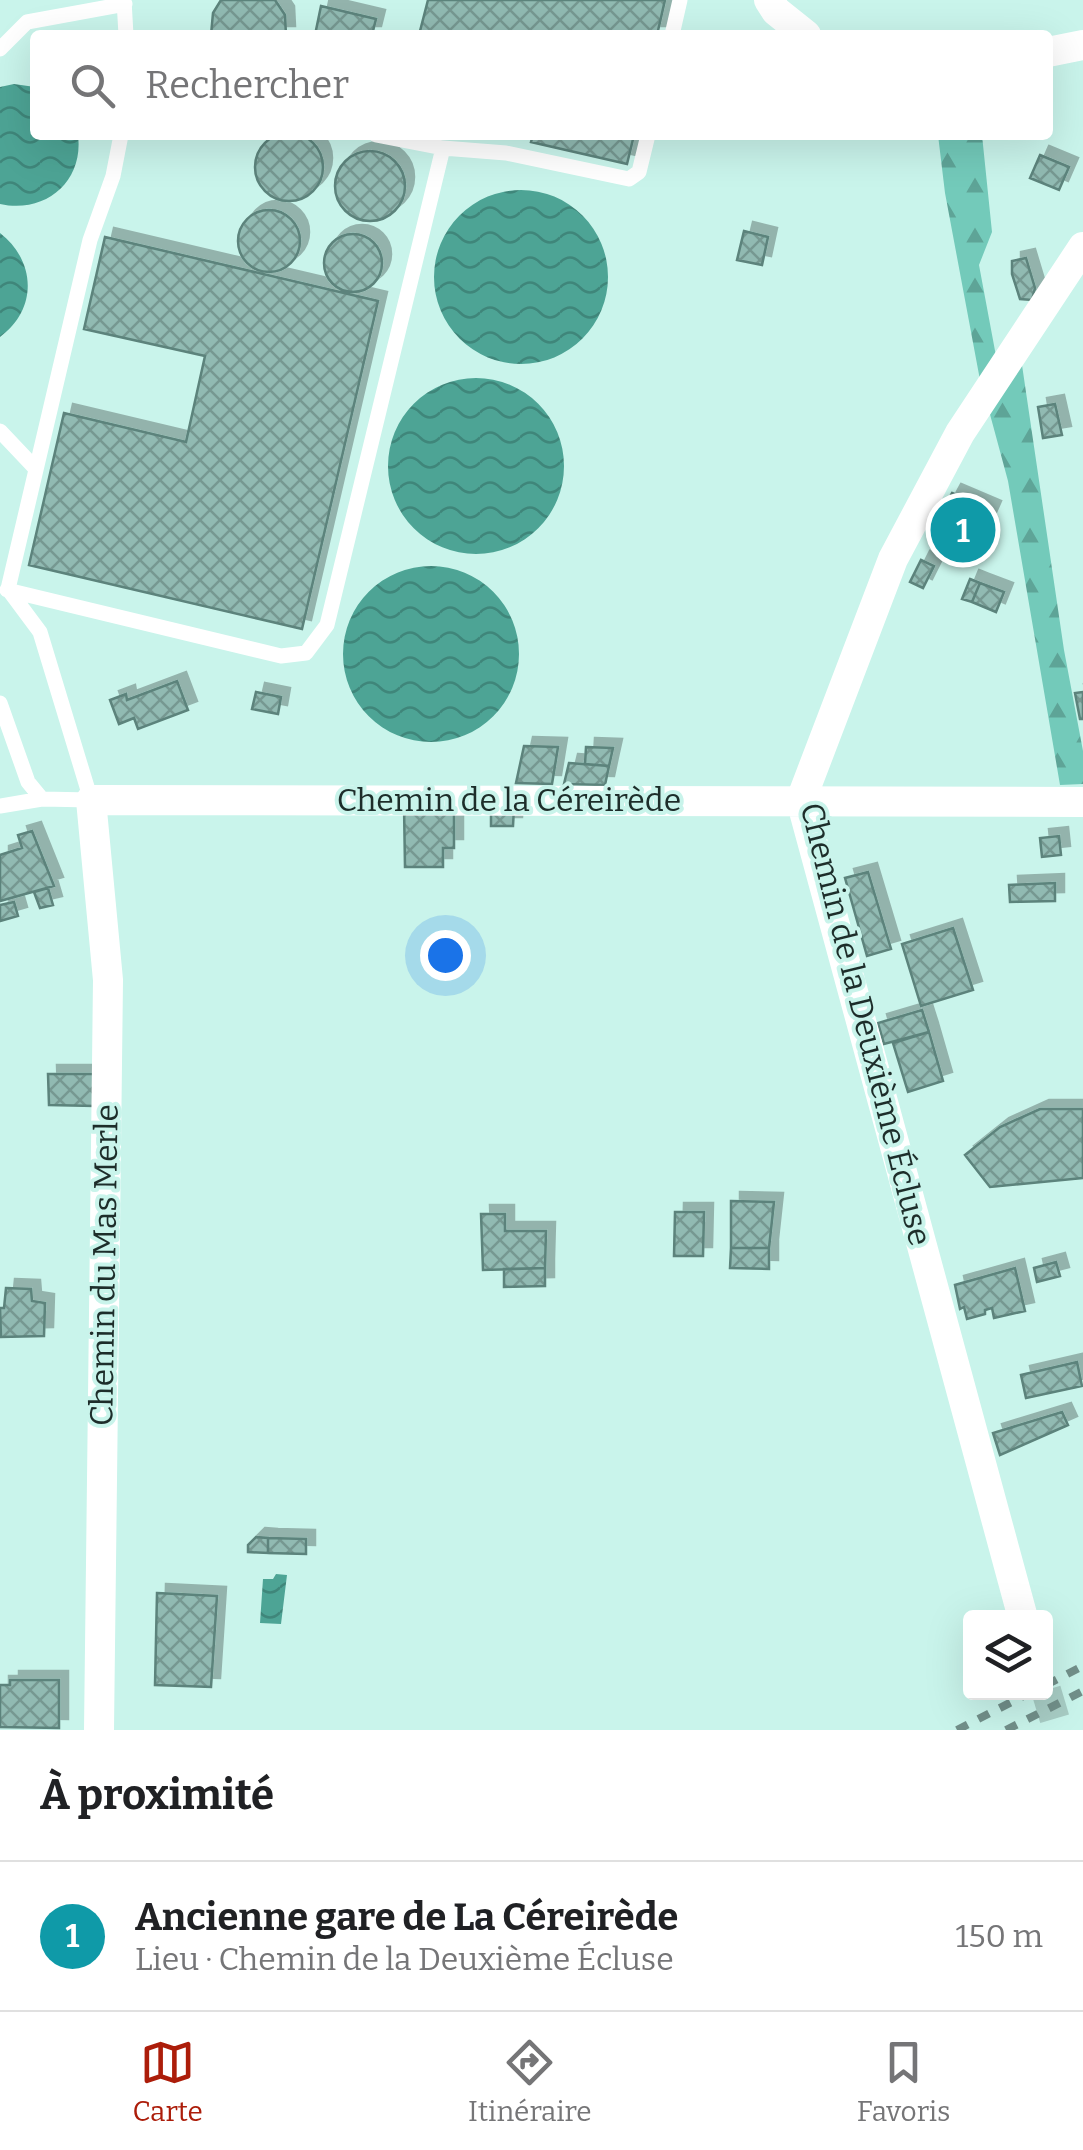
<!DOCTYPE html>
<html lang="fr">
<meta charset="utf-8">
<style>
:root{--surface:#fff;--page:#f2f2f2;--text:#202124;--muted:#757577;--line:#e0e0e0;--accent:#ac1d0a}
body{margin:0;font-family:Bitter,serif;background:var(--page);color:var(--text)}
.controls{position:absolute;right:30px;bottom:30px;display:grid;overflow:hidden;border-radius:10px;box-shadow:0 10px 40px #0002}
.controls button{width:90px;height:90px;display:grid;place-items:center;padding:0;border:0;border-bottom:2px solid var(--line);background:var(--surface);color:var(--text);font:50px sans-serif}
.you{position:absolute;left:445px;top:955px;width:35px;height:35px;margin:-25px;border:8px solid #fff;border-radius:50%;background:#1a73e8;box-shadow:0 0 0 15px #1a73e833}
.badge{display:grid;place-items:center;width:65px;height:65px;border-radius:50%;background:var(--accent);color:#fff;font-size:32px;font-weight:700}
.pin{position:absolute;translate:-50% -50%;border:5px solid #fff;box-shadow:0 2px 10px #0006}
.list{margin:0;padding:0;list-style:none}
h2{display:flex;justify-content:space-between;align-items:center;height:130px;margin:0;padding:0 40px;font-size:42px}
h2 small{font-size:32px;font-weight:400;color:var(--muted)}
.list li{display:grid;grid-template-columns:65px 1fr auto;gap:30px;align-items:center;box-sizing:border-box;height:150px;padding:0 40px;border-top:2px solid var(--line)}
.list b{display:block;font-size:38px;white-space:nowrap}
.list p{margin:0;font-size:32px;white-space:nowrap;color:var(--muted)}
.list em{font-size:32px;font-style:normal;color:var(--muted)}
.icon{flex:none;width:55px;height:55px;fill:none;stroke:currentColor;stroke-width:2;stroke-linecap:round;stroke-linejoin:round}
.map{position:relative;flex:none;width:1083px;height:1730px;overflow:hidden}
.search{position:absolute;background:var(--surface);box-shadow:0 10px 40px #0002;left:30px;right:30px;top:30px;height:110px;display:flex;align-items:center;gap:25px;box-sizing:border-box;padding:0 35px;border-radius:10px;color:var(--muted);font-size:38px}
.sheet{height:280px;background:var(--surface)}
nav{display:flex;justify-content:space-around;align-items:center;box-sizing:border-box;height:140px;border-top:2px solid var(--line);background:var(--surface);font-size:28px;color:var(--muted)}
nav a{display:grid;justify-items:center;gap:5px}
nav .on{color:var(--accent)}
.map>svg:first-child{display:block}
.forest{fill:url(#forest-firs)}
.water{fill:url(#water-waves)}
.building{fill:url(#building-cross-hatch);stroke:#5c837b;stroke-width:2.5;filter:url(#shadow)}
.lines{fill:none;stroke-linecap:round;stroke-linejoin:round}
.minor-tunnel{stroke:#a7ccc4;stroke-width:30;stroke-dasharray:30 15;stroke-linecap:butt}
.service{stroke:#fff;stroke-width:15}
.minor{stroke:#fff;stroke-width:30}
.rail{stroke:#72908a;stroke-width:8;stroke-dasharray:12 12;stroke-linecap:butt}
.labels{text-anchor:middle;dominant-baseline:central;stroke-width:8;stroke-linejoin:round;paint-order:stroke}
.street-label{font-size:32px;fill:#1d2d2a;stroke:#c9f4eb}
</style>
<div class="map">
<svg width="1083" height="1730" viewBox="0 0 1083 1730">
<defs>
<pattern id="forest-firs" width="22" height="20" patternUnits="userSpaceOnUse" patternTransform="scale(2.5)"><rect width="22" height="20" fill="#73caba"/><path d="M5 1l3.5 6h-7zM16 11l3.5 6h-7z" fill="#5ea497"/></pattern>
<pattern id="water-waves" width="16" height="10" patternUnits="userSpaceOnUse" patternTransform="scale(2.5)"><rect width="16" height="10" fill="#4da495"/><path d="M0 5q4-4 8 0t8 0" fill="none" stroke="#3f867a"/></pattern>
<pattern id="building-cross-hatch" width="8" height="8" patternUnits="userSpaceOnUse" patternTransform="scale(2.5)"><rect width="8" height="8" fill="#91bab2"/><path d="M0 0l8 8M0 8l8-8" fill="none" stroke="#769891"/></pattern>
<filter id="shadow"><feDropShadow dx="9" dy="-9" stdDeviation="0" flood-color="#0004"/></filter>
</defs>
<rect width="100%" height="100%" fill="#c9f4eb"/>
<path class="forest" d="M938 135H982L992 232 979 265 996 356 980 380 945 193Z
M1022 365 1064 650 1083 751V784L1060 785 1008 481 988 407Z"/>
<path class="water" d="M14 84 35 87V135H78C84 182 45 214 0 204V87Z
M434 277a87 87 0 1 1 174 0a87 87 0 1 1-174 0Z
M0 233C36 261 38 309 0 337Z
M388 466a88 88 0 1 1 176 0a88 88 0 1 1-176 0Z
M343 654a88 88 0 1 1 176 0a88 88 0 1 1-176 0Z
M276 1574 287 1575 281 1624 260 1623 263 1579H273Z"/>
<path class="building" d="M221 0H275L285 15 286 35H211L213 13Z
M428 0H665L657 35H419Z
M321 6 376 19 372 35H315Z
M255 167a34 34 0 1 1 68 0a34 34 0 1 1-68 0Z
M533 135H634L627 164 531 142Z
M335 186a35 35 0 1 1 70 0a35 35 0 1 1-70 0Z
M1040 155 1069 167 1059 190 1030 178Z
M238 241a31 31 0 1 1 62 0a31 31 0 1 1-62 0Z
M744 231 768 237 762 265 737 260Z
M324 263a29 29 0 1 1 58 0a29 29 0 1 1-58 0Z
M105 237 378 301 302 629 29 565 64 413 186 442 205 356 84 329Z
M1026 258 1035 288 1032 300 1020 299 1012 274V261Z
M1055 404 1062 435 1043 438 1038 407Z
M952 493 992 510 973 553 968 551 963 561 947 554 952 543 947 541 950 534 935 525Z
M921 560 934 566 923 588 910 582Z
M970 579 980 583 972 602 962 599Z
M980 583 1004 592 996 612 972 602Z
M177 681 188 710 138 729 134 718 119 724 110 700 126 694 127 700Z
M256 692 281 697 278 714 252 709Z
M1083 692V719H1080L1075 693Z
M524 746 558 747 552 784 516 783Z
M586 747 613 748 609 766 585 764Z
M569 763 609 766 605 785 564 784Z
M404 806 454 808V848H443V867H405Z
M491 808H514L513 826H491Z
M32 831 54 886 0 901V855L22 848 18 835Z
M1059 836 1061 855 1042 857 1040 838Z
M868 872 891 949 867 956 845 878Z
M1055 883V901L1010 902 1009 885Z
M48 888 53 905 40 908 34 892Z
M14 902 18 916 0 921V905Z
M953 928 973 990 921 1006 902 944Z
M922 1010 929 1032 884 1044 878 1023Z
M929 1032 943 1081 908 1092 893 1043Z
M48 1074H96L94 1106 49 1105Z
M1040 1109H1083V1178L990 1187 965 1155 1000 1127Z
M731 1201 774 1202 769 1248H731Z
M675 1212H704L703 1256H674Z
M481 1214H505V1231H546L545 1268 483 1270Z
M731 1248H769V1269L730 1268Z
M1056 1262 1060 1276 1037 1282 1034 1268Z
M545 1268V1286L504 1287V1269Z
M1015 1268 1025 1311 994 1318 992 1308 985 1310V1314L967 1319 964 1307 960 1309 955 1285Z
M6 1288 31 1289 32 1301 45 1303 44 1336 1 1337 0 1308H4Z
M1077 1362 1082 1386 1026 1398 1021 1375Z
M1062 1412 1068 1425 1000 1455 993 1433Z
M256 1537 268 1538V1553L248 1552V1545Z
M268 1538 306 1539V1554L268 1553Z
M157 1593 217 1596 211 1687 155 1685Z
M10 1680H59V1728L0 1727V1685H10Z"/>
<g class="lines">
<path class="minor-tunnel" d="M1046 1690 1058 1730"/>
<path class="service" d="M124 0 126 35
M672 35 680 0
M0 49 27 22 125 4
M376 135 443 148 506 153 629 179 639 172 648 135
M0 431 36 469
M7 590 281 656 306 653 327 625 443 148
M0 703 28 782 42 799 91 800 40 632 8 589 90 240 113 176 121 135
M0 806 42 799"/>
<path class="minor" d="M769 0 776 11 806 35
M1048 52 1083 45
M1023 1618 801 800 893 559 960 433 1083 247
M99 1730 108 980 91 800 1083 802"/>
<path class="rail" d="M1046 1685 1083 1666
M957 1730 1031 1692
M1006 1730 1083 1691"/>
</g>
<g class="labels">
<g class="street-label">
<text x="509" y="800">Chemin de la Céreirède</text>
<text transform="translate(866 1024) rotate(76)">Chemin de la Deuxième Écluse</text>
<text transform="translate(104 1265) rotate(-89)">Chemin du Mas Merle</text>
</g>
</g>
</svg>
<div class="controls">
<button><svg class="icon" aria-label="layers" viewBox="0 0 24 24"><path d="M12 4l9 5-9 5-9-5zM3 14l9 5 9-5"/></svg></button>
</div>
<div class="you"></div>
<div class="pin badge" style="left:963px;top:530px;background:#0f9aa8">1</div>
<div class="search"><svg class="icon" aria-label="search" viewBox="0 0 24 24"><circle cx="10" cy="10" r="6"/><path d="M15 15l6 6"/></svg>Rechercher</div>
</div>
<section class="sheet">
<h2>À proximité<small></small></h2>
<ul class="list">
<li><span class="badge" style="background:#0f9aa8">1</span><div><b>Ancienne gare de La Céreirède</b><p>Lieu · Chemin de la Deuxième Écluse</p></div><em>150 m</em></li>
</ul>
</section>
<nav>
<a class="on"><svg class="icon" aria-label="map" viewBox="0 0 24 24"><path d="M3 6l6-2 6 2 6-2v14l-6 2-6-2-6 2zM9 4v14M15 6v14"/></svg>Carte</a>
<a><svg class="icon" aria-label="directions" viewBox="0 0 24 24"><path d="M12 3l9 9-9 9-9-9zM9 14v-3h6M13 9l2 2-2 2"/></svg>Itinéraire</a>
<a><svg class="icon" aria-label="saved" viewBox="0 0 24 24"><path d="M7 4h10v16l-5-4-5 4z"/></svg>Favoris</a>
</nav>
